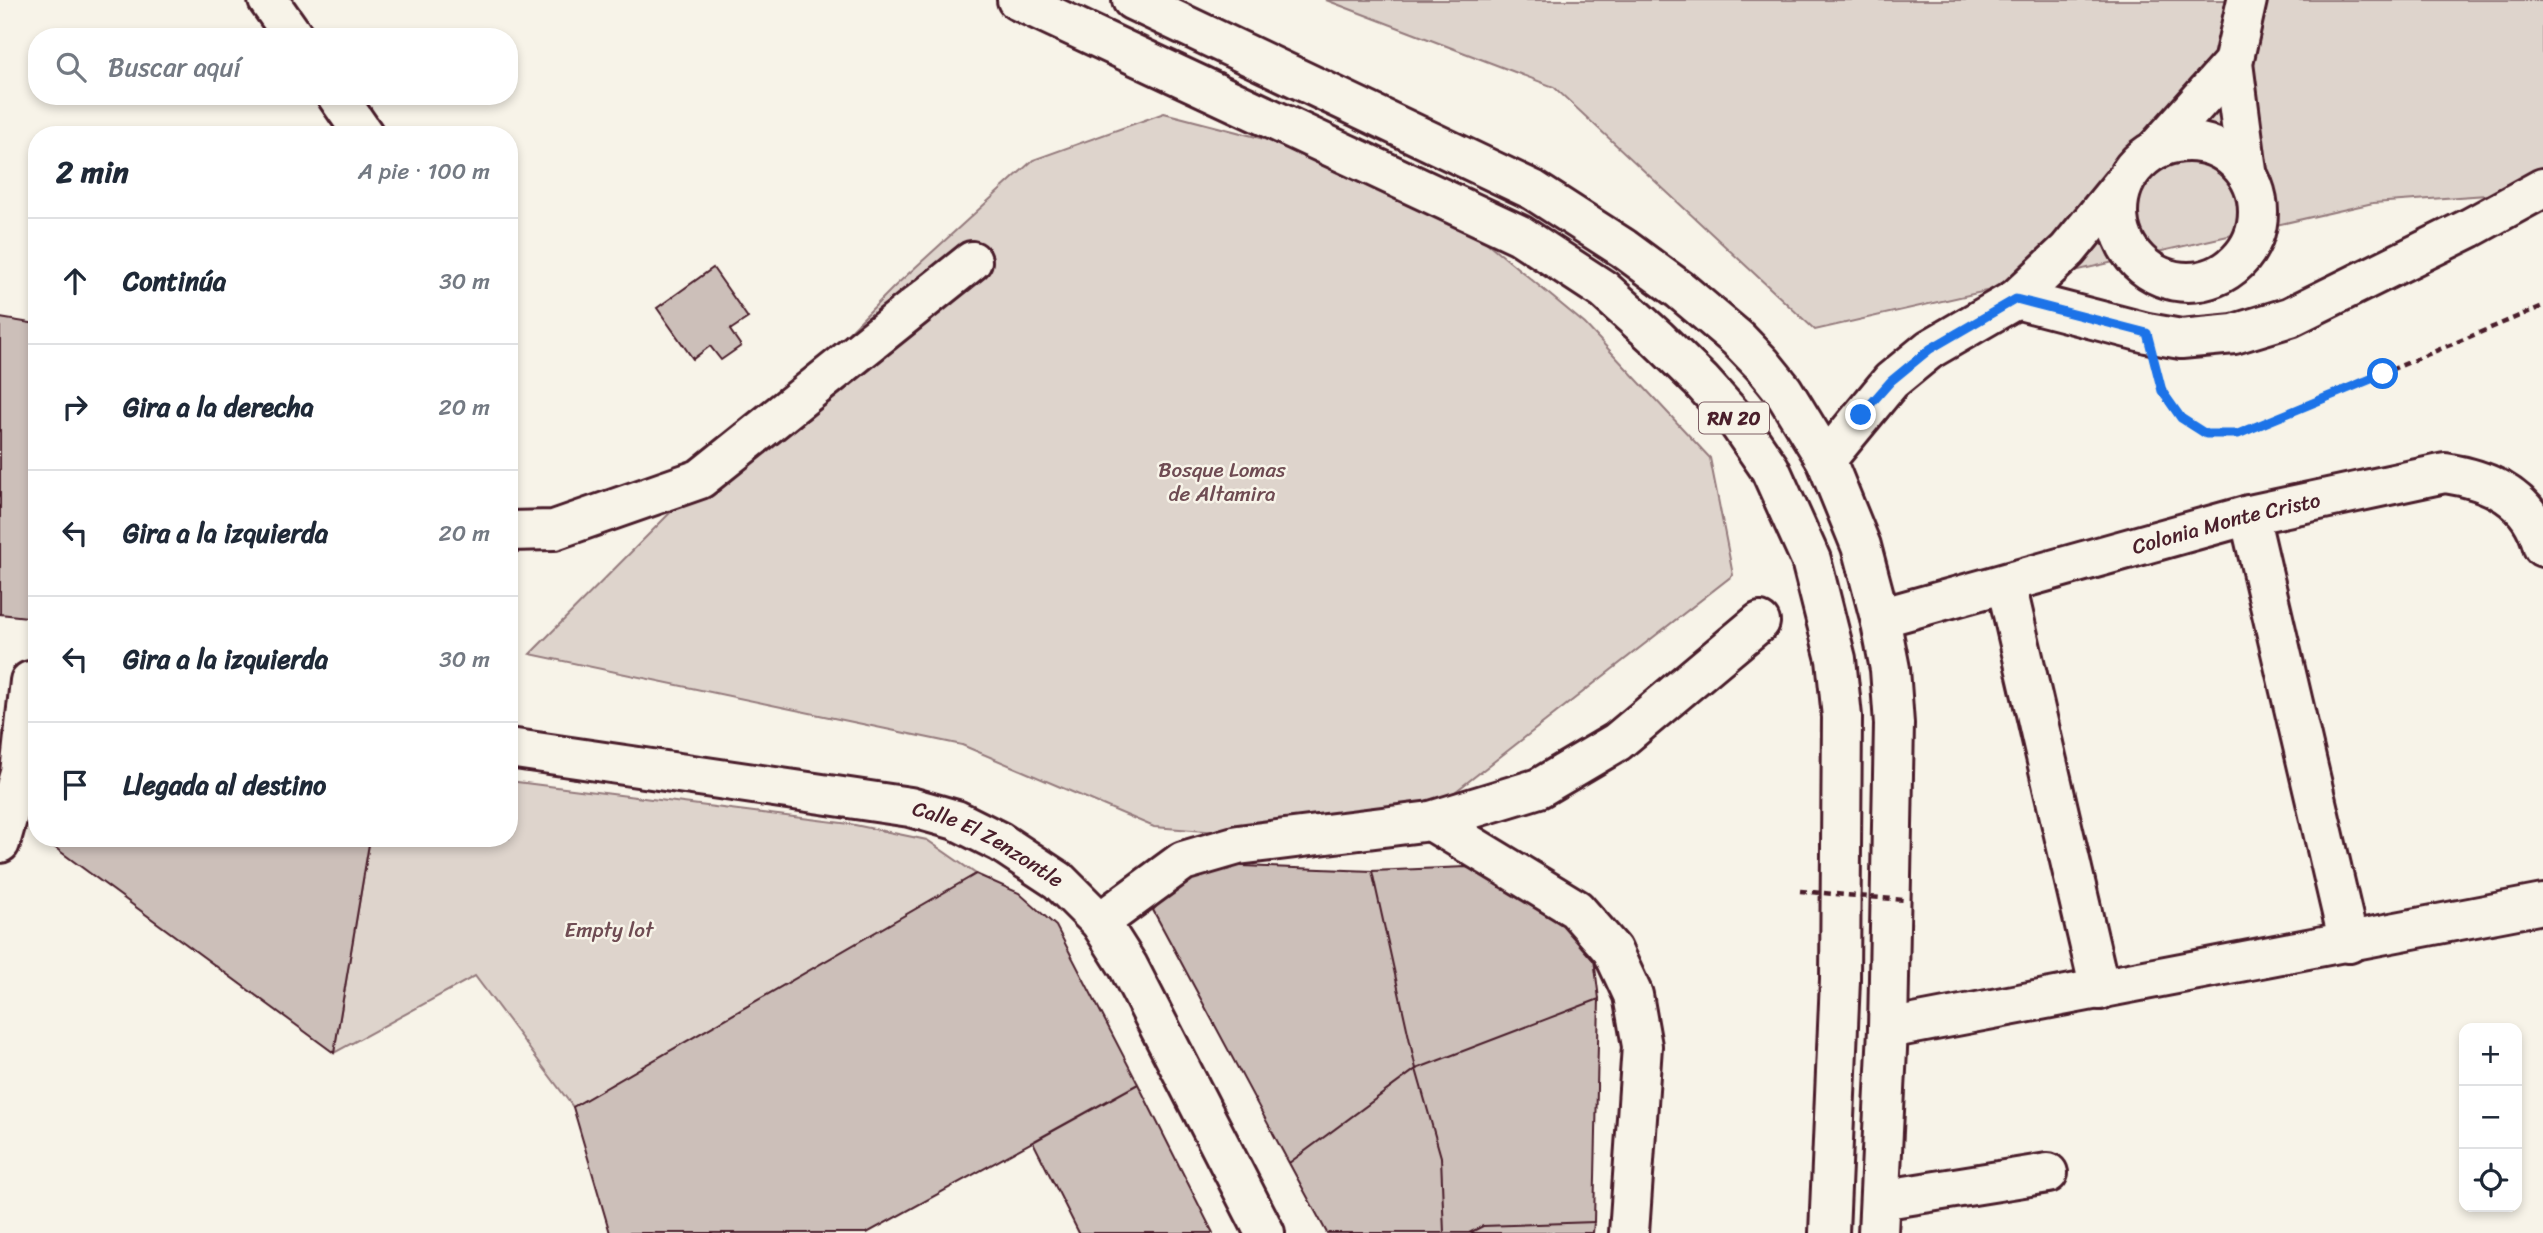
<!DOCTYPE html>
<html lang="es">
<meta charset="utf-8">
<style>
:root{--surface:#fff;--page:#f2f2f3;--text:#1f2937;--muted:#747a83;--line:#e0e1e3}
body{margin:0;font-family:Sriracha,sans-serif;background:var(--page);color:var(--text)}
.controls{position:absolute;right:21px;bottom:21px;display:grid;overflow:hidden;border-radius:14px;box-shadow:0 4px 10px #0003}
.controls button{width:63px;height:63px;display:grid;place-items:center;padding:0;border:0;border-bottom:2px solid var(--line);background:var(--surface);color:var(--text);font:35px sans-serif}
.stop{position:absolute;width:21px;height:21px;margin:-16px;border:5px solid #1a73e8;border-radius:50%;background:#fff}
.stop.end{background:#1a73e8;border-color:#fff;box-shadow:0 2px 7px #0008}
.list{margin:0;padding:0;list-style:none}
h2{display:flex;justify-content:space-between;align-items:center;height:91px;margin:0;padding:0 28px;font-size:30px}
h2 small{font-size:23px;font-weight:400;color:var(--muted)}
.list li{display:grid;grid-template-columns:46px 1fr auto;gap:21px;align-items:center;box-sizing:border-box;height:126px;padding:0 28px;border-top:2px solid var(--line)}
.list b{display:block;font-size:26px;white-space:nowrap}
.list em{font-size:23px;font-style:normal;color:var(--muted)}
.icon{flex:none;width:38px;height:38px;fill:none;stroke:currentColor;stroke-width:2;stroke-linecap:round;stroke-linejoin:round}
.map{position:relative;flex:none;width:2543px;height:1233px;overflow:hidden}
.search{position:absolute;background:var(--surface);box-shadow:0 4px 10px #0003;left:28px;top:28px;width:490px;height:77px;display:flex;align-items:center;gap:18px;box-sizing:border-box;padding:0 24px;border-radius:28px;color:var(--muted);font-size:26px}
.panel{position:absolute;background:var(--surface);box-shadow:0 4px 10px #0003;left:28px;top:126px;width:490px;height:721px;border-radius:28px}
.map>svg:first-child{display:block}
.green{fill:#ded4cc;stroke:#947a7c;stroke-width:2}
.building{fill:#ccbfb9;stroke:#4a1f2b;stroke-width:2}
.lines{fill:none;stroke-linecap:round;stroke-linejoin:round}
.minor-casing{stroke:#4a1f2b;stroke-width:44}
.highway-casing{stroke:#4a1f2b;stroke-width:44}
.path{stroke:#4a1f2b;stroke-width:4.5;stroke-dasharray:7 5;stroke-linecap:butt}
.minor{stroke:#f7f3e8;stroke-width:38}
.highway{stroke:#f7f3e8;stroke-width:38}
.path-bridge{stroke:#4a1f2b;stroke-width:4.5;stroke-dasharray:7 5;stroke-linecap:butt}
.route{stroke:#1a73e8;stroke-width:9}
.labels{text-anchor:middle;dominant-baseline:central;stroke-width:5;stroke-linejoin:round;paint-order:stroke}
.shield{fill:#f7f3e8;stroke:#7e5f64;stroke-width:2}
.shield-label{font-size:19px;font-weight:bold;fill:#4a1f2b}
.park-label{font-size:21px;fill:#6f4c53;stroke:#f7f3e8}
.street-label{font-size:21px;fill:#4a1f2b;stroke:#f7f3e8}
</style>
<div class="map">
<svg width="2543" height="1233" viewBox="0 0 2543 1233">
<rect width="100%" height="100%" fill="#f7f3e8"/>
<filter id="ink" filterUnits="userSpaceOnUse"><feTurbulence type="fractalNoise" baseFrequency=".0143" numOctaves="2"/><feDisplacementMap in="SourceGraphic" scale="14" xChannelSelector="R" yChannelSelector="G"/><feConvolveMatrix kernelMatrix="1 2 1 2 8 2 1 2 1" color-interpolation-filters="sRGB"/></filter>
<g filter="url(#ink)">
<path class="green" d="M1326 0H2543V191L2373 203 1815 330 1554 87Z
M1164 113 1349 161 1462 222 1585 324 1710 458 1733 575 1387 845 1154 827 962 745 530 654 895 286 1033 160Z
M509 781 850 824 927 840 976 874 573 1107 475 976 334 1053 370 838H509Z"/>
<path class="building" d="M713 268 748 318 730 330 741 346 721 360 710 346 693 359 657 308Z
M0 318 37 324 36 618 0 614Z
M42 838H370L334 1053Z
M1191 864 1372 871 1416 1069 1289 1163 1153 910Z
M1466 867 1520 885 1566 913 1593 951 1599 999 1416 1069 1372 871Z
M976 874 1019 893 1056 926 1138 1084 867 1233H610L573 1107Z
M1599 999 1594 1222 1483 1226 1469 1233H1444L1441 1157 1416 1069Z
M1416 1069 1441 1157 1444 1233H1327L1289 1163Z
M1138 1084 1213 1233H1079L1033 1142Z
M1594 1222 1593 1233H1469L1483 1226Z"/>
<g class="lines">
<defs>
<g id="minor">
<path d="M268 0 294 37"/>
<path d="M2233 63 2247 171"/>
<path d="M337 96 364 135"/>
<circle cx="2188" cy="212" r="70"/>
<path d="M2157 148 2233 63 2247 0"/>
<path d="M2016 299 2147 333 2181 339 2234 334 2290 317 2470 228 2543 188"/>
<path d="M1826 460 1891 381 1930 349 2016 299 2068 250 2123 183"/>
<path d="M2249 515 2349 943"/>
<path d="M509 531 554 530 700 479 972 261"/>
<path d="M2006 584 2100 990"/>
<path id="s1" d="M1880 618 2249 515 2445 473C2491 480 2531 498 2543 547"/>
<path id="s2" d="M509 748 910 807 956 820 1000 842 1059 881 1100 922 1128 966 1265 1233"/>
<path d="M1431 821 1576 909 1612 950 1633 995 1642 1046 1629 1233"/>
<path d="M0 843 20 773 30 681"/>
<path d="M1100 922 1183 861 1238 845 1431 821 1539 788 1617 742 1760 622"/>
<path d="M1888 1029 2543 904"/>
<path d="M1880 1200 2048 1173"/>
</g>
<path id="highway" d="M1017 0 1520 235 1604 290 1657 338 1701 381 1737 421 1770 469 1811 560 1836 659 1842 717 1840 980 1829 1233
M1132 0 1533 190 1623 248 1680 290 1738 339 1762 364 1783 390 1826 460 1861 546 1880 618 1890 669 1894 724 1888 1029 1878 1233"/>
</defs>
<use href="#minor" class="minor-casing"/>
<use href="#highway" class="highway-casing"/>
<path class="path" d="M2158 375C2164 399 2180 423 2205 433 2213 436 2228 434 2238 434L2543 306"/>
<use href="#minor" class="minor"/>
<use href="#highway" class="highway"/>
<path class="path-bridge" d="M1800 891 1904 900"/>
</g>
</g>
<g class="lines" filter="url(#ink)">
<path class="route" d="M1861 415 1891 381 1930 349 2016 299 2147 333 2162 391 2181 418 2206 434H2238L2383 374"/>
</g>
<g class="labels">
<rect class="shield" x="1699" y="402.5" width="70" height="31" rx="5"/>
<g class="shield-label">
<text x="1734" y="418">RN 20</text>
</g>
<g class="park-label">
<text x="1222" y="470">Bosque Lomas<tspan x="1222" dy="24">de Altamira</tspan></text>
<text x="609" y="930">Empty lot</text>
</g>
<g class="street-label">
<text stroke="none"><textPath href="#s1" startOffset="359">Colonia Monte Cristo</textPath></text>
<text stroke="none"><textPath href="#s2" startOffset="492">Calle El Zenzontle</textPath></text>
</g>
</g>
</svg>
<div class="controls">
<button>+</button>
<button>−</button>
<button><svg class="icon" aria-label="locate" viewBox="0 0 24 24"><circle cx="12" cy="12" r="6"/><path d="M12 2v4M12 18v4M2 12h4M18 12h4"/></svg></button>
</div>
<div class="stop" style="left:2383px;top:374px"></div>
<div class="stop end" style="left:1861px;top:415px"></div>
<div class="search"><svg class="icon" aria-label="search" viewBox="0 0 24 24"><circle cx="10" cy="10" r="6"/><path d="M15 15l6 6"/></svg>Buscar aquí</div>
<section class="panel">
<h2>2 min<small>A pie · 100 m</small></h2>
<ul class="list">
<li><svg class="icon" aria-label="ahead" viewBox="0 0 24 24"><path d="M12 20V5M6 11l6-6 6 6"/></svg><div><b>Continúa</b></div><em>30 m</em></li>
<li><svg class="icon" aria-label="right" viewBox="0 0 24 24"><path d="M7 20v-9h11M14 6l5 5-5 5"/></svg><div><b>Gira a la derecha</b></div><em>20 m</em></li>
<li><svg class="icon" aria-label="left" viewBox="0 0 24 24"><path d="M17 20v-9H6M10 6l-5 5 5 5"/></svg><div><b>Gira a la izquierda</b></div><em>20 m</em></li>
<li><svg class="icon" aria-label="left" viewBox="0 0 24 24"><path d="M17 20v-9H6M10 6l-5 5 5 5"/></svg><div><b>Gira a la izquierda</b></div><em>30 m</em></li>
<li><svg class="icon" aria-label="arrive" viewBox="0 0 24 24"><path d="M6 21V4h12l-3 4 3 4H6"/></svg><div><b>Llegada al destino</b></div></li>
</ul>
</section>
</div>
